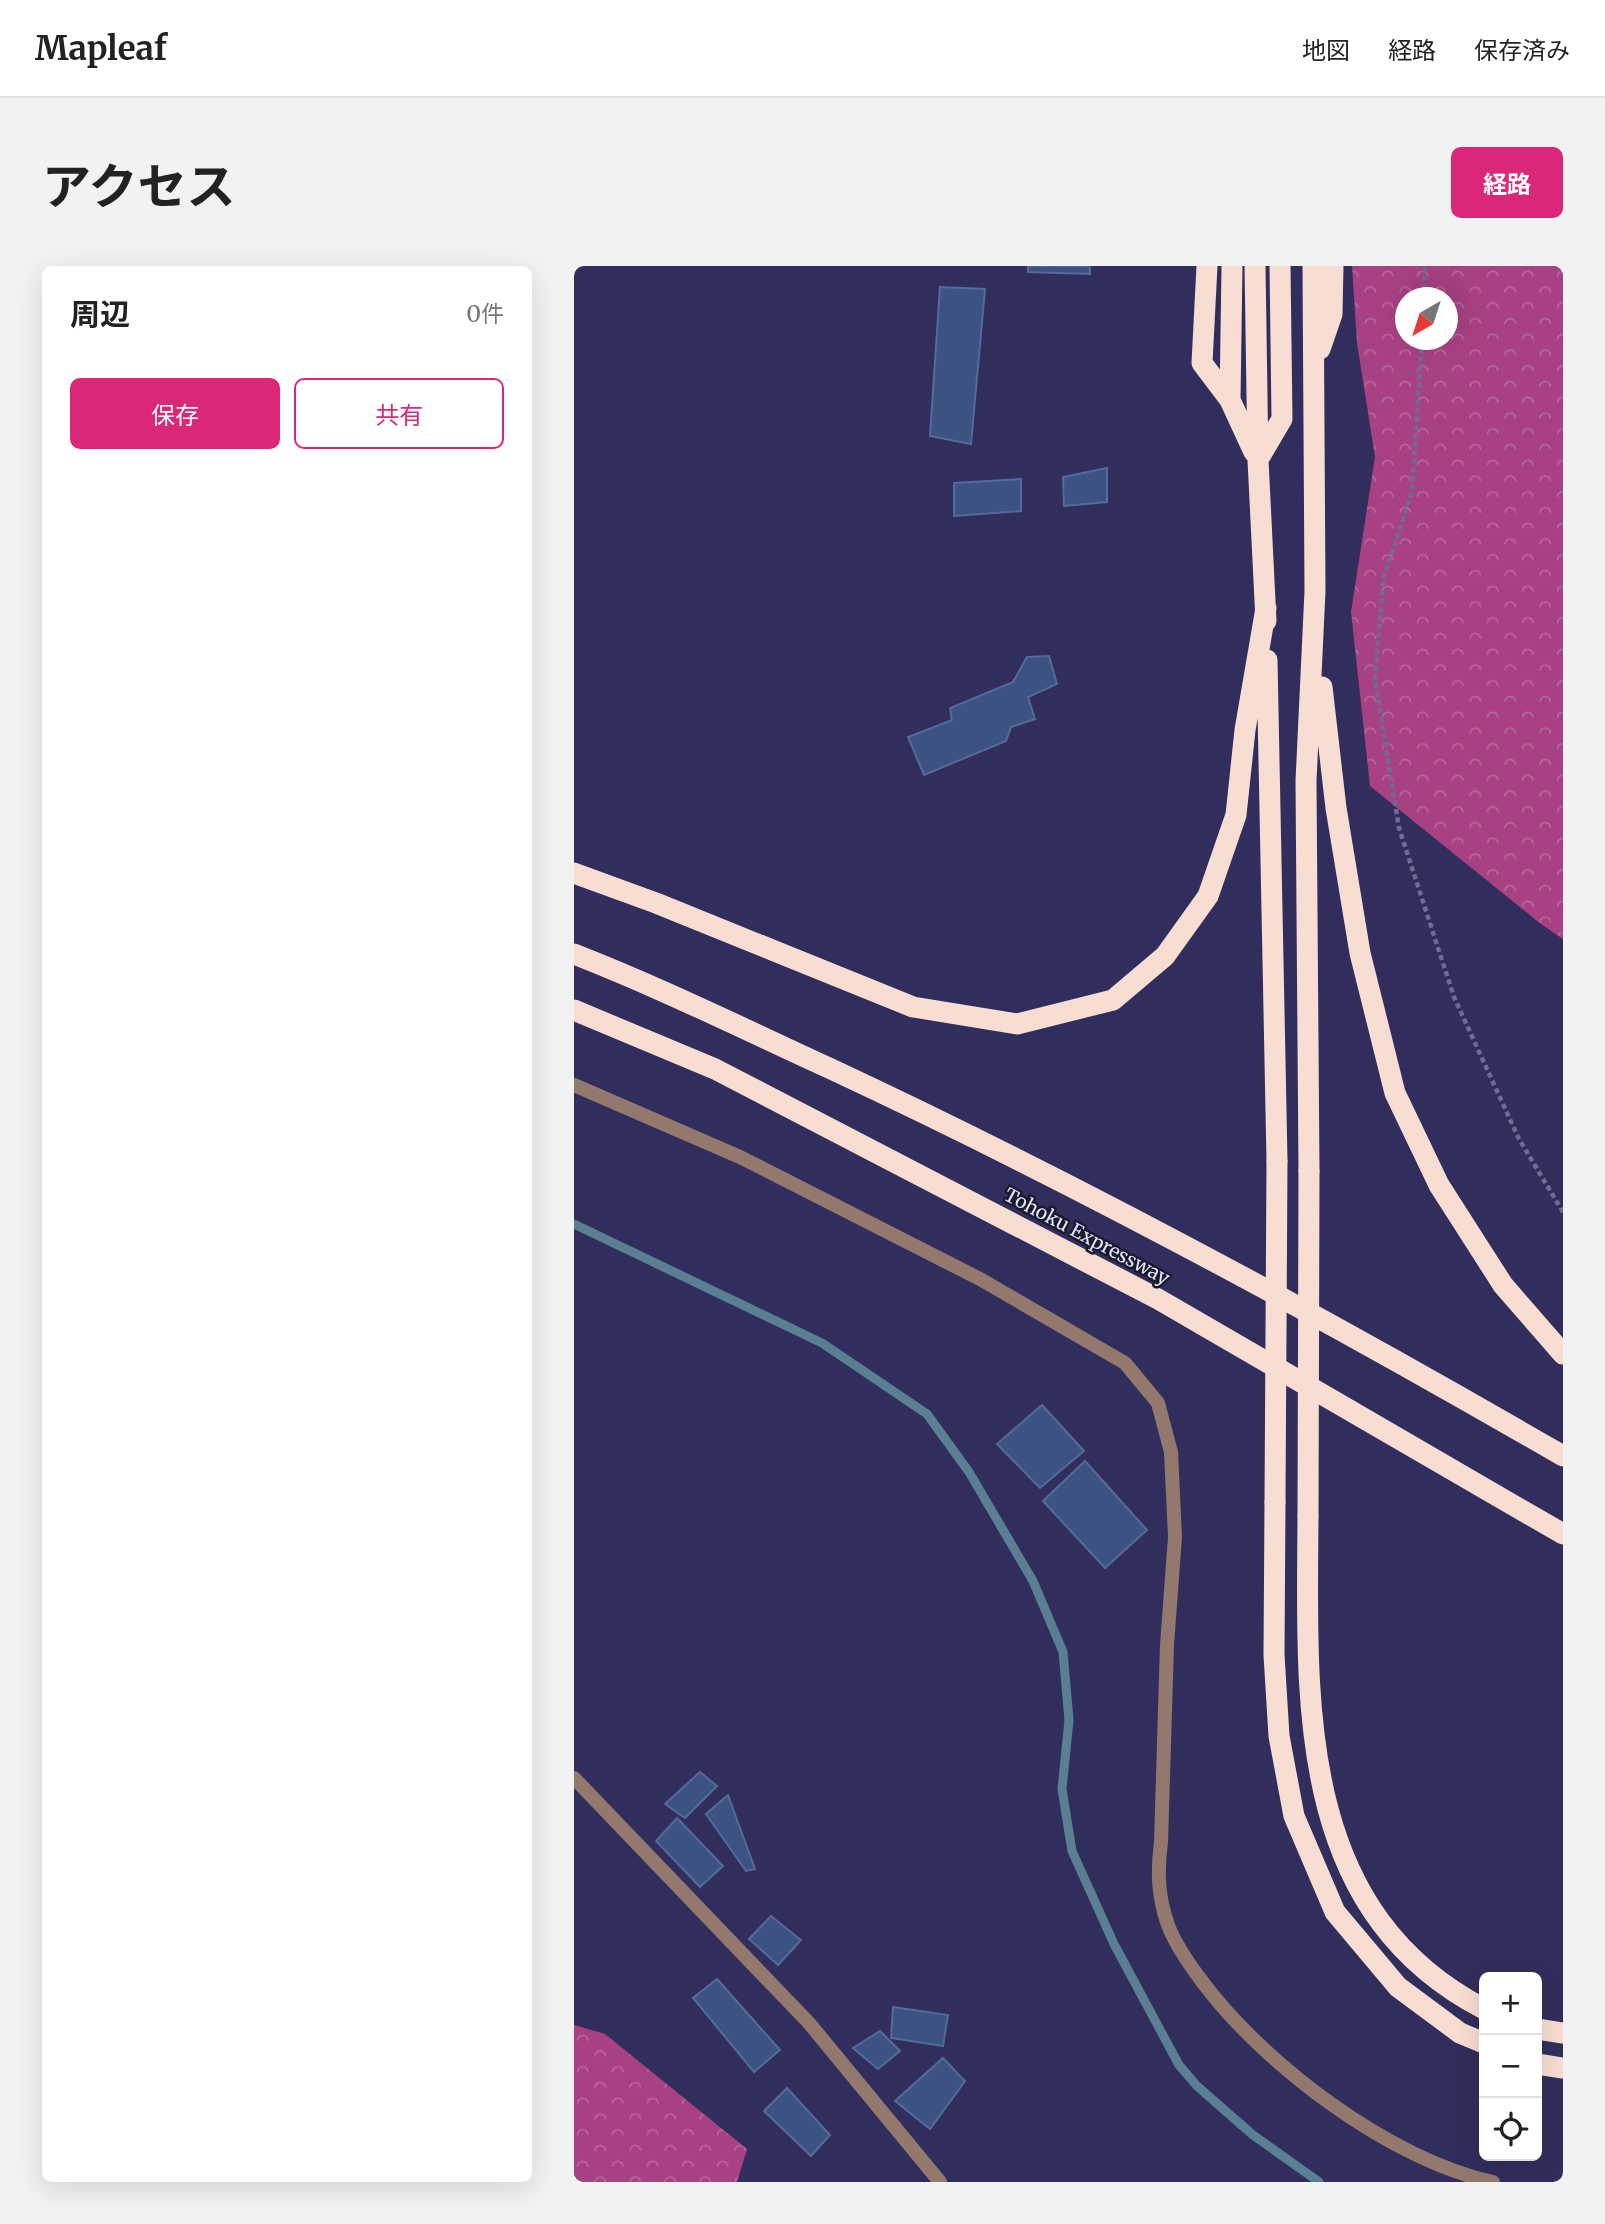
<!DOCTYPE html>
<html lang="ja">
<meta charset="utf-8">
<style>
:root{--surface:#fff;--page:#f2f2f2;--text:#222;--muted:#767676;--line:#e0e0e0;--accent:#db2777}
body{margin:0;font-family:Merriweather,"Noto Sans JP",serif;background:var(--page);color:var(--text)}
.controls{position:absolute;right:21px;bottom:21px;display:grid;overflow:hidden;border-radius:10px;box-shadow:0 7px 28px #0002}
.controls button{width:63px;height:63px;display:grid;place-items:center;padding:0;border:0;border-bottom:2px solid var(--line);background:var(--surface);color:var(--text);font:35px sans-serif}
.compass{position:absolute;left:821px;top:21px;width:63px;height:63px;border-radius:50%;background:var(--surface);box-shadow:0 7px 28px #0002;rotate:219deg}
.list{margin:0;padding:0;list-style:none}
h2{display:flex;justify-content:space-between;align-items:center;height:91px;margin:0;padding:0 28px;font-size:30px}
h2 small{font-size:23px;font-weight:400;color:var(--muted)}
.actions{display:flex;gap:14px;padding:21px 28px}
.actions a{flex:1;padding:16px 0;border:2px solid var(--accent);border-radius:10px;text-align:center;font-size:24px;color:var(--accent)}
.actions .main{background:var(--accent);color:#fff}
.icon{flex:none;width:38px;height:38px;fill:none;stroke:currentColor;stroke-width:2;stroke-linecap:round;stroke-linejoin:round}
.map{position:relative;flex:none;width:989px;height:1916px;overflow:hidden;border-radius:10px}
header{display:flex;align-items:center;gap:42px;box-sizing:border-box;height:98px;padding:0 35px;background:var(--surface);border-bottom:2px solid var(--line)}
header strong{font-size:33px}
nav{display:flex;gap:38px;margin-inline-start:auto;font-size:24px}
.intro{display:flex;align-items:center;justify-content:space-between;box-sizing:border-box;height:168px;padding:0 42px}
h1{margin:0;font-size:49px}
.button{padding:18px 32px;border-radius:10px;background:var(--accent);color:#fff;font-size:24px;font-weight:700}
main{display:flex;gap:42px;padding:0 42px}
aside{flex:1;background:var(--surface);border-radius:10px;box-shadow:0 7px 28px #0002}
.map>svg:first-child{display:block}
.forest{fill:url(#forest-crowns);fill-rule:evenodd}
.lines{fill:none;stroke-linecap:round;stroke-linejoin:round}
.stream{stroke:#5a7e92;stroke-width:9}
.building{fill:#3c5280;stroke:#536a9a;stroke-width:2}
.path{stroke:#6e6c93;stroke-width:4.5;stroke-dasharray:5 3.5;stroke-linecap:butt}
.minor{stroke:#92786d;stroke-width:14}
.motorway{stroke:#f7ddd2;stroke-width:21}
.motorway-bridge{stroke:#f7ddd2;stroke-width:21}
.labels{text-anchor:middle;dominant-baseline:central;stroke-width:5;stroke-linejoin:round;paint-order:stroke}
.street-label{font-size:19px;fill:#e3e3fb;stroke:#1a1a2f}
</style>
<header>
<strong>Mapleaf</strong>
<nav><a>地図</a><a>経路</a><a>保存済み</a></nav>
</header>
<div class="intro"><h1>アクセス</h1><a class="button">経路</a></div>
<main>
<aside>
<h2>周辺<small>0件</small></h2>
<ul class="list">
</ul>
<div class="actions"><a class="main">保存</a><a>共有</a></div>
</aside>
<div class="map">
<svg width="989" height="1916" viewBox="0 0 989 1916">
<defs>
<pattern id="forest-crowns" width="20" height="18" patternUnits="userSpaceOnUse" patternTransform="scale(1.75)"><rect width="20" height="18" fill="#a84183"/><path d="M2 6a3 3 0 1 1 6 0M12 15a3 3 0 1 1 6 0" fill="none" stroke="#b8659c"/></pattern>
</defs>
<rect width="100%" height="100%" fill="#312e5d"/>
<path class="forest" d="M778 0H989V673L967 658 796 520 777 346 801 191 783 77ZM832 32H874V74H832Z
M0 1759 31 1768 173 1883 163 1916H0Z"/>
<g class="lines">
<path class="stream" d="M0 958 248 1077 353 1148 395 1206 459 1315 489 1386 495 1454 488 1523 498 1585 540 1678 605 1799 623 1820 679 1869 745 1916"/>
</g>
<path class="building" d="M454 0H516V8L454 6Z
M366 21 411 23 397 178 356 170Z
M533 202V236L490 240 489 211Z
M447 213V245L380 250V217Z
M475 390 483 418 454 431 461 453 437 461 432 475 350 509 334 471 378 454 376 442 439 416 453 391Z
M468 1139 510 1185 466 1222 423 1178Z
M511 1195 573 1264 531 1302 469 1235Z
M126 1506 143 1520 111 1552 91 1538Z
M154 1529 181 1603 172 1605 132 1548Z
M103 1552 149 1600 126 1621 82 1575Z
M197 1650 227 1674 204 1699 175 1673Z
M143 1713 206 1784 180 1806 119 1732Z
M319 1741 374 1749 369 1780 317 1772Z
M306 1765 326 1785 304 1803 279 1782Z
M369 1792 391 1815 356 1863 321 1835Z
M213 1822 256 1869 237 1890 190 1845Z"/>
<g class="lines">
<path class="path" d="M850 32 851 0
M848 74 838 225 809 314 801 414 825 562 880 731 945 873 989 946"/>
<path class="minor" d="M0 819 166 891 406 1013 551 1097 584 1137 597 1186 601 1271 593 1379 587 1576C583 1606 584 1631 594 1659 601 1678 615 1698 627 1714 689 1798 816 1894 919 1916
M0 1512 235 1757 366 1916"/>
<path class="motorway" d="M633 0 628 97 656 134
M658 0 656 134 680 186
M681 0 684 194 692 355
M746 83 758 48 759 0
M685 192 708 153 706 0
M693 394 703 895
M748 421 762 542 786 687 821 827 865 919 929 1019 989 1088
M0 607 82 637 339 741 443 758 539 734 591 690 634 630 662 549 671 464 692 342
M0 688C87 722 170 763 255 802 506 919 749 1051 989 1190
M0 744 141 803 584 1033 989 1268
M735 905 732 515 741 325 739 0
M701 1236 700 1389 705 1470 720 1550 761 1646 824 1721 886 1767 910 1777
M734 1250C733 1434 720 1644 910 1743
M963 1763 989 1767
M963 1798 989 1802"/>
<path class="motorway-bridge" d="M701 1236 703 895
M734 1250 735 905"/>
</g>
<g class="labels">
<g class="street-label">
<text transform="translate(513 970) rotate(28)">Tohoku Expressway</text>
</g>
</g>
</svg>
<div class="controls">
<button>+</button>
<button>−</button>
<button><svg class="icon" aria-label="locate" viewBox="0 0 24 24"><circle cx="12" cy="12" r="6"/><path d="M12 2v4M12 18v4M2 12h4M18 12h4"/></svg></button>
</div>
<svg class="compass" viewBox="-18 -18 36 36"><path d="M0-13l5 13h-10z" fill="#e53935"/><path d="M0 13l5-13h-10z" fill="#767676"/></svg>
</div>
</main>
